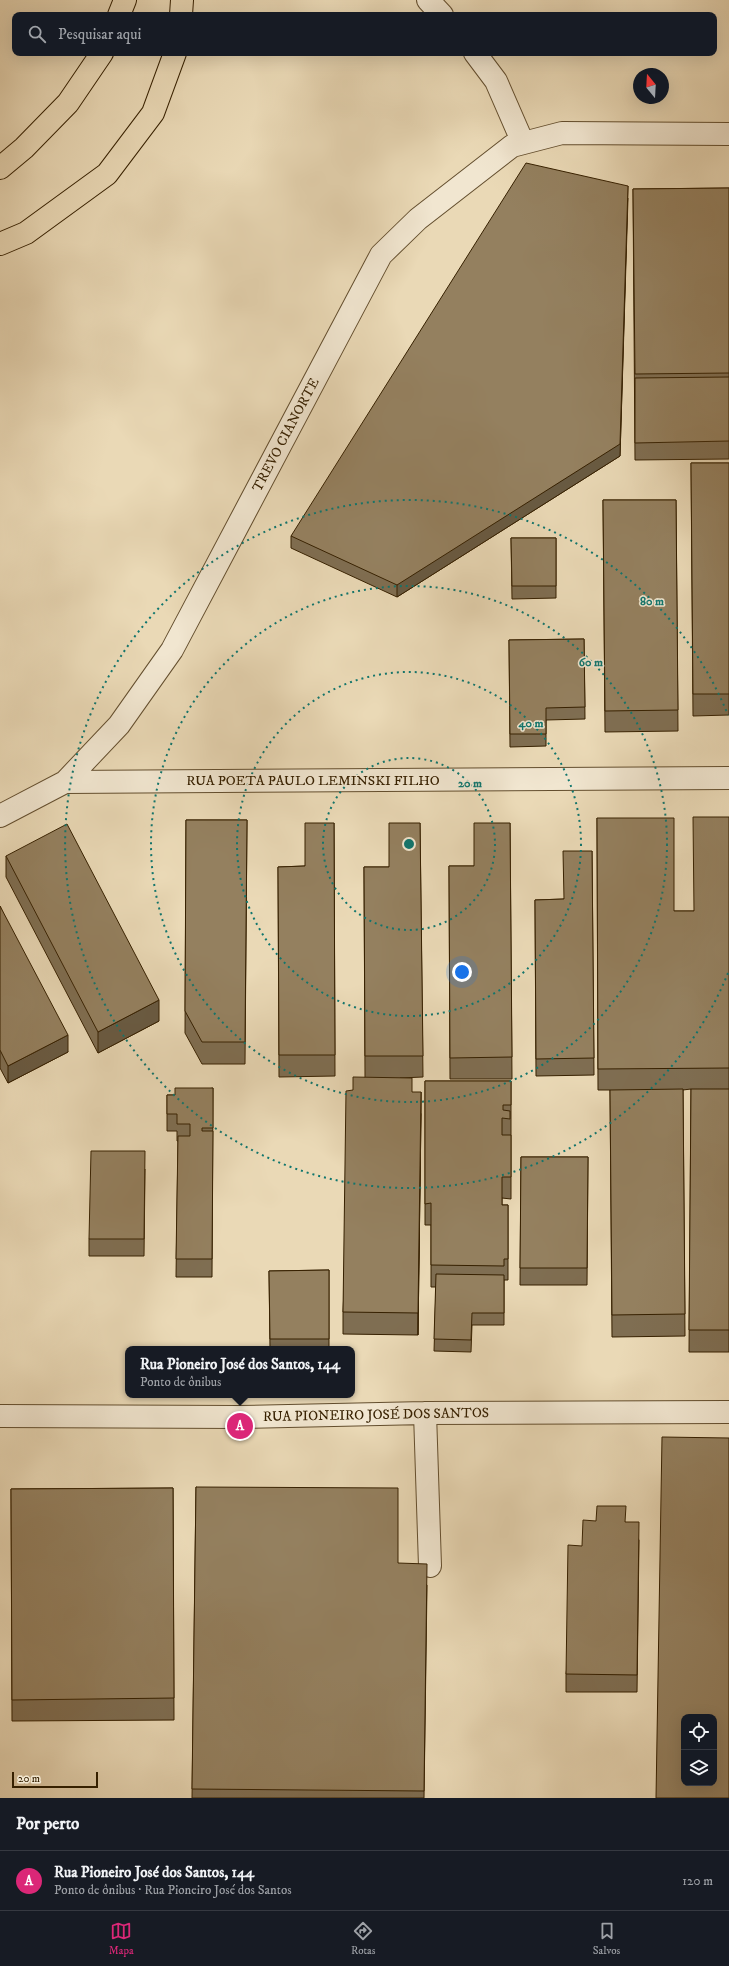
<!DOCTYPE html>
<html lang="pt">
<meta charset="utf-8">
<style>
:root{--surface:#171b24;--page:#242831;--text:#f1f3f6;--muted:#9ea1a6;--line:#363941;--accent:#db2777}
body{margin:0;font-family:"IM FELL DW Pica",serif;background:var(--page);color:var(--text)}
.controls{position:absolute;right:12px;bottom:12px;display:grid;overflow:hidden;border-radius:8px;box-shadow:0 4px 16px #0002}
.controls button{width:36px;height:36px;display:grid;place-items:center;padding:0;border:0;border-bottom:1px solid var(--line);background:var(--surface);color:var(--text);font:20px sans-serif}
.compass{position:absolute;left:633px;top:68px;width:36px;height:36px;border-radius:50%;background:var(--surface);box-shadow:0 4px 16px #0002;rotate:342deg}
.scale{position:absolute;left:12px;bottom:10px;width:86px;box-sizing:border-box;padding-left:4px;border:2px solid #362000;border-top:0;font-size:11px;line-height:14px;white-space:nowrap;color:#362000;-webkit-text-stroke:3px #f1e6d0;paint-order:stroke}
.you{position:absolute;left:462px;top:972px;width:14px;height:14px;margin:-10px;border:3px solid #fff;border-radius:50%;background:#1a73e8;box-shadow:0 0 0 6px #1a73e833}
.badge{display:grid;place-items:center;width:26px;height:26px;border-radius:50%;background:var(--accent);color:#fff;font-size:13px;font-weight:700}
.pin{position:absolute;translate:-50% -50%;border:2px solid #fff;box-shadow:0 1px 4px #0006}
.popup{position:absolute;left:125px;top:1346px;width:230px;height:52px;box-sizing:border-box;display:grid;place-content:center;border-radius:8px;background:var(--surface);filter:drop-shadow(0 1px 3px #0005);font-size:13px;white-space:nowrap;color:var(--muted)}
.popup b{font-size:15px;color:var(--text)}
.popup::after{content:'';position:absolute;left:50%;top:100%;margin-left:-8px;border:8px solid transparent;border-top-color:var(--surface)}
.list{margin:0;padding:0;list-style:none}
h2{display:flex;justify-content:space-between;align-items:center;height:52px;margin:0;padding:0 16px;font-size:17px}
h2 small{font-size:13px;font-weight:400;color:var(--muted)}
.list li{display:grid;grid-template-columns:26px 1fr auto;gap:12px;align-items:center;box-sizing:border-box;height:60px;padding:0 16px;border-top:1px solid var(--line)}
.list b{display:block;font-size:15px;white-space:nowrap}
.list p{margin:0;font-size:13px;white-space:nowrap;color:var(--muted)}
.list em{font-size:13px;font-style:normal;color:var(--muted)}
.icon{flex:none;width:22px;height:22px;fill:none;stroke:currentColor;stroke-width:2;stroke-linecap:round;stroke-linejoin:round}
.map{position:relative;flex:none;width:729px;height:1798px;overflow:hidden}
.search{position:absolute;background:var(--surface);box-shadow:0 4px 16px #0002;left:12px;right:12px;top:12px;height:44px;display:flex;align-items:center;gap:10px;box-sizing:border-box;padding:0 14px;border-radius:8px;color:var(--muted);font-size:15px}
.sheet{height:112px;background:var(--surface)}
nav{display:flex;justify-content:space-around;align-items:center;box-sizing:border-box;height:56px;border-top:1px solid var(--line);background:var(--surface);font-size:11px;color:var(--muted)}
nav a{display:grid;justify-items:center;gap:2px}
nav .on{color:var(--accent)}
.map>svg:first-child{display:block}
.lines{fill:none;stroke-linecap:round;stroke-linejoin:round}
.minor-casing{stroke:#634e2e;stroke-width:24}
.highway-casing{stroke:#362000;stroke-width:24}
.minor{stroke:#f1e6d0;stroke-width:22}
.highway{stroke:#ead9b6;stroke-width:22}
.wall{fill:#7f6e52;stroke:#362000}
.shaded-wall{fill:#685a42;stroke:#362000}
.building{fill:#94805f;stroke:#362000;fill-rule:evenodd}
.ring{fill:none;stroke:#0f766e;stroke-width:2;stroke-dasharray:2 4}
.labels{text-anchor:middle;dominant-baseline:central;stroke-width:3;stroke-linejoin:round;paint-order:stroke}
.street-label{font-size:14px;fill:#362000;stroke:#f1e6d0}
.centre{fill:#0f766e;stroke:#f1e6d0;stroke-width:2}
.ring-label{font-size:12px;text-anchor:middle;font-weight:bold;fill:#0f766e;stroke:#f1e6d0;stroke-width:3;stroke-linejoin:round;paint-order:stroke}
</style>
<div class="map">
<svg width="729" height="1798" viewBox="0 0 729 1798">
<rect width="100%" height="100%" fill="#ead9b6"/>
<filter id="stains"><feTurbulence type="fractalNoise" baseFrequency=".005" numOctaves="4"/><feColorMatrix values="0 0 0 0 .2 0 0 0 0 .09 0 0 0 0 .02 0 0 0 .5 -.17"/></filter>
<radialGradient id="worn" r=".72"><stop offset=".6" stop-color="#630" stop-opacity="0"/><stop offset="1" stop-color="#630" stop-opacity=".3"/></radialGradient>
<g class="lines">
<defs>
<path id="minor" d="M428 0 442 15
M475 53 496 81 523 143
M65 782 729 778
M0 816 65 782 119 725 172 650 381 255 418 219 512 146 562 133 729 134
M425 1413 430 1566
M0 1416 239 1417 425 1413 729 1412"/>
<path id="highway" d="M119 15 125 0
M181 15 182 0
M0 168 24 148 68 103 102 53
M0 244 26 233 107 174 153 113 175 53"/>
</defs>
<use href="#minor" class="minor-casing"/>
<use href="#highway" class="highway-casing"/>
<use href="#minor" class="minor"/>
<use href="#highway" class="highway"/>
</g>
<path class="wall" d="M729 188V459L635 460 633 189Z
M628 198 620 456 397 597 291 548V536Z
M691 463H729V715L693 716Z
M603 500H676L678 731 605 732Z
M511 538H556V598L512 599Z
M584 639 585 719 546 720V746L510 747 509 640Z
M729 817V1352H689L691 1089 683 1090 685 1336 612 1337 610 1090H598L597 818 674 911H694Z
M186 820H247L245 1064H202L185 1033Z
M334 823 335 1076 279 1077 278 867 305 866Z
M420 823 423 1077 400 1078 412 1092 421 1114 418 1335 343 1334V1312L353 1090 365 1077 364 867H389Z
M510 823 512 1079H450L449 866H474Z
M592 851 594 1075 536 1076 535 900 564 899Z
M6 856 159 1021 98 1053 6 877Z
M0 906 68 1052 8 1083 0 1068Z
M425 1081H511V1199L502 1198V1205H508V1280H504V1325H472L471 1352 434 1351 436 1287H431V1225H425Z
M213 1088 212 1277H176L178 1141H177V1131H167V1095H175Z
M521 1157H588L587 1285H520Z
M145 1169 144 1256H89V1239Z
M329 1270V1349H270L269 1271Z
M196 1487 398 1563 427 1585 424 1798H192Z
M173 1488 174 1720 12 1721 11 1489Z
M626 1522 639 1540 637 1692H566V1674L582 1546Z"/>
<path class="shaded-wall" d="M628 186 620 456 397 597V585Z
M159 1000V1021L98 1053V1032Z
M68 1035V1052L8 1083V1066Z
M421 1092V1114L418 1335V1313Z"/>
<path class="building" d="M526 163 628 186 620 444 397 585 291 536Z
M729 188V373L635 374 633 189Z
M729 377V441L635 443V378Z
M691 463H729V694H693Z
M603 500H676L678 710 605 711Z
M511 538H556V586H512Z
M584 639 585 707 546 708V734H510L509 640Z
M693 817H729V1068L598 1069 597 818H674V911H694Z
M186 820H247L245 1042H202L185 1011Z
M305 823H334L335 1055H279L278 867 305 866Z
M389 823H420L423 1056H365L364 867H389Z
M474 823H510L512 1057 450 1058 449 866H474Z
M67 824 159 1000 98 1032 6 856Z
M563 851H592L594 1058 536 1059 535 900 564 899Z
M0 906 68 1035 8 1066 0 1050Z
M353 1077 412 1078V1092H421L418 1313 343 1312 346 1091 353 1090Z
M425 1081H511V1105H503V1110L510 1111V1119L502 1118V1135H511V1177H502V1205H508V1259H504V1266L431 1265V1203L425 1204Z
M175 1088H213V1128H202V1131H213L212 1259H176L178 1136H190V1124H177V1114H167V1095H175Z
M683 1089 685 1314 612 1315 610 1090Z
M691 1089H729V1330H689Z
M91 1151H145L144 1239H89Z
M521 1157H588L587 1268H520Z
M329 1270V1339H270L269 1271Z
M436 1274 504 1275V1313H472L471 1340 434 1339Z
M662 1437 729 1438V1798H656ZM684 1717H714V1783H684Z
M196 1487 398 1488V1563L427 1564 424 1791 192 1789Z
M173 1488 174 1698 12 1700 11 1489Z
M597 1506H626L625 1522H639L637 1675 566 1674 568 1545 582 1546 583 1520 596 1521Z"/>
<g class="ring">
<circle cx="409" cy="844" r="86"/>
<circle cx="409" cy="844" r="172"/>
<circle cx="409" cy="844" r="258"/>
<path d="M728 973A344 344 0 1 1 728 715"/>
</g>
<g class="labels">
<g class="street-label">
<text transform="translate(286 435) rotate(-62)">TREVO CIANORTE</text>
<text x="313" y="781">RUA POETA PAULO LEMINSKI FILHO</text>
<text transform="translate(376 1415) rotate(-1)">RUA PIONEIRO JOSÉ DOS SANTOS</text>
</g>
</g>
<circle cx="409" cy="844" r="6" class="centre"/>
<g class="ring-label">
<text x="652" y="605">80 m</text>
<text x="591" y="666">60 m</text>
<text x="531" y="727">40 m</text>
<text x="470" y="787">20 m</text>
</g>
<rect width="100%" height="100%" filter="url(#stains)"/>
<rect width="100%" height="100%" fill="url(#worn)"/>
</svg>
<div class="controls">
<button><svg class="icon" aria-label="locate" viewBox="0 0 24 24"><circle cx="12" cy="12" r="6"/><path d="M12 2v4M12 18v4M2 12h4M18 12h4"/></svg></button>
<button><svg class="icon" aria-label="layers" viewBox="0 0 24 24"><path d="M12 4l9 5-9 5-9-5zM3 14l9 5 9-5"/></svg></button>
</div>
<svg class="compass" viewBox="-18 -18 36 36"><path d="M0-13l5 13h-10z" fill="#e53935"/><path d="M0 13l5-13h-10z" fill="#9ea1a6"/></svg>
<div class="scale">20 m</div>
<div class="you"></div>
<div class="pin badge" style="left:240px;top:1426px">A</div>
<div class="popup"><b>Rua Pioneiro José dos Santos, 144</b>Ponto de ônibus</div>
<div class="search"><svg class="icon" aria-label="search" viewBox="0 0 24 24"><circle cx="10" cy="10" r="6"/><path d="M15 15l6 6"/></svg>Pesquisar aqui</div>
</div>
<section class="sheet">
<h2>Por perto<small></small></h2>
<ul class="list">
<li><span class="badge">A</span><div><b>Rua Pioneiro José dos Santos, 144</b><p>Ponto de ônibus · Rua Pioneiro José dos Santos</p></div><em>120 m</em></li>
</ul>
</section>
<nav>
<a class="on"><svg class="icon" aria-label="map" viewBox="0 0 24 24"><path d="M3 6l6-2 6 2 6-2v14l-6 2-6-2-6 2zM9 4v14M15 6v14"/></svg>Mapa</a>
<a><svg class="icon" aria-label="directions" viewBox="0 0 24 24"><path d="M12 3l9 9-9 9-9-9zM9 14v-3h6M13 9l2 2-2 2"/></svg>Rotas</a>
<a><svg class="icon" aria-label="saved" viewBox="0 0 24 24"><path d="M7 4h10v16l-5-4-5 4z"/></svg>Salvos</a>
</nav>
